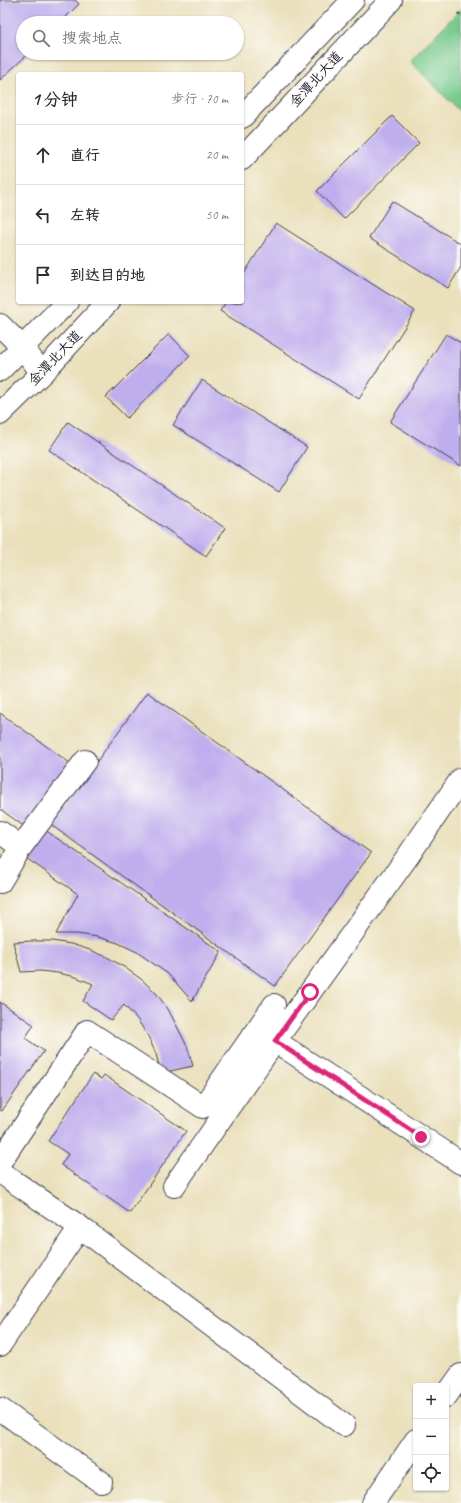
<!DOCTYPE html>
<html lang="zh">
<meta charset="utf-8">
<style>
:root{--surface:#fff;--page:#f2f2f3;--text:#2b2b33;--muted:#7c7c81;--line:#e1e1e2}
body{margin:0;font-family:Caveat,"LXGW WenKai TC",sans-serif;background:var(--page);color:var(--text)}
.controls{position:absolute;right:12px;bottom:12px;display:grid;overflow:hidden;border-radius:4px;box-shadow:0 1px 3px #0004}
.controls button{width:36px;height:36px;display:grid;place-items:center;padding:0;border:0;border-bottom:1px solid var(--line);background:var(--surface);color:var(--text);font:20px sans-serif}
.stop{position:absolute;width:12px;height:12px;margin:-9px;border:3px solid #db2777;border-radius:50%;background:#fff}
.stop.end{background:#db2777;border-color:#fff;box-shadow:0 1px 4px #0008}
.list{margin:0;padding:0;list-style:none}
h2{display:flex;justify-content:space-between;align-items:center;height:52px;margin:0;padding:0 16px;font-size:17px}
h2 small{font-size:13px;font-weight:400;color:var(--muted)}
.list li{display:grid;grid-template-columns:26px 1fr auto;gap:12px;align-items:center;box-sizing:border-box;height:60px;padding:0 16px;border-top:1px solid var(--line)}
.list b{display:block;font-size:15px;white-space:nowrap}
.list em{font-size:13px;font-style:normal;color:var(--muted)}
.icon{flex:none;width:22px;height:22px;fill:none;stroke:currentColor;stroke-width:2;stroke-linecap:round;stroke-linejoin:round}
.map{position:relative;flex:none;width:461px;height:1503px;overflow:hidden}
.search{position:absolute;background:var(--surface);box-shadow:0 1px 3px #0004;left:16px;top:16px;width:228px;height:44px;display:flex;align-items:center;gap:10px;box-sizing:border-box;padding:0 14px;border-radius:22px;color:var(--muted);font-size:15px}
.panel{position:absolute;background:var(--surface);box-shadow:0 1px 3px #0004;left:16px;top:72px;width:228px;height:232px;border-radius:4px}
.map>svg:first-child{display:block}
.green{fill:#76c98c;stroke:#4c7664}
.building{fill:#bfaeed}
.lines{fill:none;stroke-linecap:round;stroke-linejoin:round}
.street-casing{stroke:#403e4e;stroke-width:24}
.secondary-casing{stroke:#403e4e;stroke-width:24}
.path{stroke:#403e4e;stroke-width:2.5;stroke-dasharray:3 3;stroke-linecap:butt}
.street{stroke:#fff;stroke-width:22}
.secondary{stroke:#fff;stroke-width:22}
.route{stroke:#db2777;stroke-width:5}
.labels{text-anchor:middle;dominant-baseline:central;stroke-width:3;stroke-linejoin:round;paint-order:stroke}
.street-label{font-size:14px;fill:#22223b;stroke:#fdfcf7}
</style>
<div class="map">
<svg width="461" height="1503" viewBox="0 0 461 1503">
<rect width="100%" height="100%" fill="#fdfcf7"/>
<filter id="ink" filterUnits="userSpaceOnUse"><feTurbulence type="fractalNoise" baseFrequency=".025" numOctaves="2"/><feDisplacementMap in="SourceGraphic" scale="8" xChannelSelector="R" yChannelSelector="G"/><feConvolveMatrix kernelMatrix="1 2 1 2 8 2 1 2 1" color-interpolation-filters="sRGB"/></filter>
<filter id="wash" filterUnits="userSpaceOnUse"><feTurbulence type="fractalNoise" baseFrequency=".012" numOctaves="4" result="noise"/><feDisplacementMap in="SourceGraphic" scale="16" xChannelSelector="R" yChannelSelector="G"/><feGaussianBlur stdDeviation="0.9" result="paint"/><feColorMatrix in="noise" values="0 0 0 0 0 0 0 0 0 0 0 0 0 0 0 0 0 1.4 0 .05"/><feComposite in="paint" operator="in"/></filter>
<g filter="url(#wash)">
<rect width="100%" height="100%" fill="#eae0bc"/>
<path class="green" d="M461 9V113L410 61Z"/>
<g id="blocks">
<path class="building" d="M0 0H75L79 4 60 23H23V53H29L0 80Z
M392 116 419 143 344 219 317 191Z
M392 201 461 244V267L448 288 369 238Z
M276 223 415 311 359 399 220 311 226 302H242V277Z
M169 334 190 356 127 418 106 397Z
M446 334 461 343V466L390 422Z
M202 380 307 447 279 492 173 425Z
M68 422 225 528 206 556 49 450Z
M147 692 371 853 275 986 51 825Z
M0 713 74 766 29 830 0 809Z
M45 830 221 952 192 1001 168 974 137 952 118 943 98 937 77 934H56L78 894 26 858Z
M33 941H52L71 944 90 950 107 957 124 967 141 979 156 993 168 1009 187 1046 193 1066 161 1073 156 1054 148 1036 137 1019 124 1005 111 1020 83 1001 93 984 76 977 58 973 40 971 21 972 13 942Z
M0 1002 34 1025 25 1038 44 1051 2 1111 0 1110Z
M93 1074 101 1079 104 1075 186 1131 130 1213 61 1165 68 1154 48 1141Z"/>
</g>
</g>
<g filter="url(#ink)">
<use href="#blocks" fill-opacity="0" stroke="#403e4e" stroke-width="1"/>
<g class="lines">
<defs>
<path id="street" d="M0 325 23 348 42 373
M0 832 21 847
M0 882 21 847 85 761
M275 1041 461 1163
M0 1162 87 1031 203 1107 274 1005
M174 1186 275 1041 408 856 461 779
M0 1345 80 1227
M446 1396 461 1375
M0 1409 101 1482
M373 1503 416 1440"/>
<path id="secondary" d="M242 117 353 0
M242 159 391 0
M0 370 67 302
M0 414 42 373 108 302
M0 1172 80 1227 344 1425"/>
</defs>
<use href="#street" class="street-casing"/>
<use href="#secondary" class="secondary-casing"/>
<path class="path" d="M458 13 461 17"/>
<use href="#street" class="street"/>
<use href="#secondary" class="secondary"/>
</g>
</g>
<g class="lines" filter="url(#ink)">
<path class="route" d="M310 992 275 1041 421 1137"/>
</g>
<g class="labels">
<g class="street-label">
<text transform="translate(316 79) rotate(-47)">金潭北大道</text>
<text transform="translate(55 358) rotate(-46)">金潭北大道</text>
</g>
</g>
</svg>
<div class="controls">
<button>+</button>
<button>−</button>
<button><svg class="icon" aria-label="locate" viewBox="0 0 24 24"><circle cx="12" cy="12" r="6"/><path d="M12 2v4M12 18v4M2 12h4M18 12h4"/></svg></button>
</div>
<div class="stop" style="left:310px;top:992px"></div>
<div class="stop end" style="left:421px;top:1137px"></div>
<div class="search"><svg class="icon" aria-label="search" viewBox="0 0 24 24"><circle cx="10" cy="10" r="6"/><path d="M15 15l6 6"/></svg>搜索地点</div>
<section class="panel">
<h2>1 分钟<small>步行 · 70 m</small></h2>
<ul class="list">
<li><svg class="icon" aria-label="ahead" viewBox="0 0 24 24"><path d="M12 20V5M6 11l6-6 6 6"/></svg><div><b>直行</b></div><em>20 m</em></li>
<li><svg class="icon" aria-label="left" viewBox="0 0 24 24"><path d="M17 20v-9H6M10 6l-5 5 5 5"/></svg><div><b>左转</b></div><em>50 m</em></li>
<li><svg class="icon" aria-label="arrive" viewBox="0 0 24 24"><path d="M6 21V4h12l-3 4 3 4H6"/></svg><div><b>到达目的地</b></div></li>
</ul>
</section>
</div>
